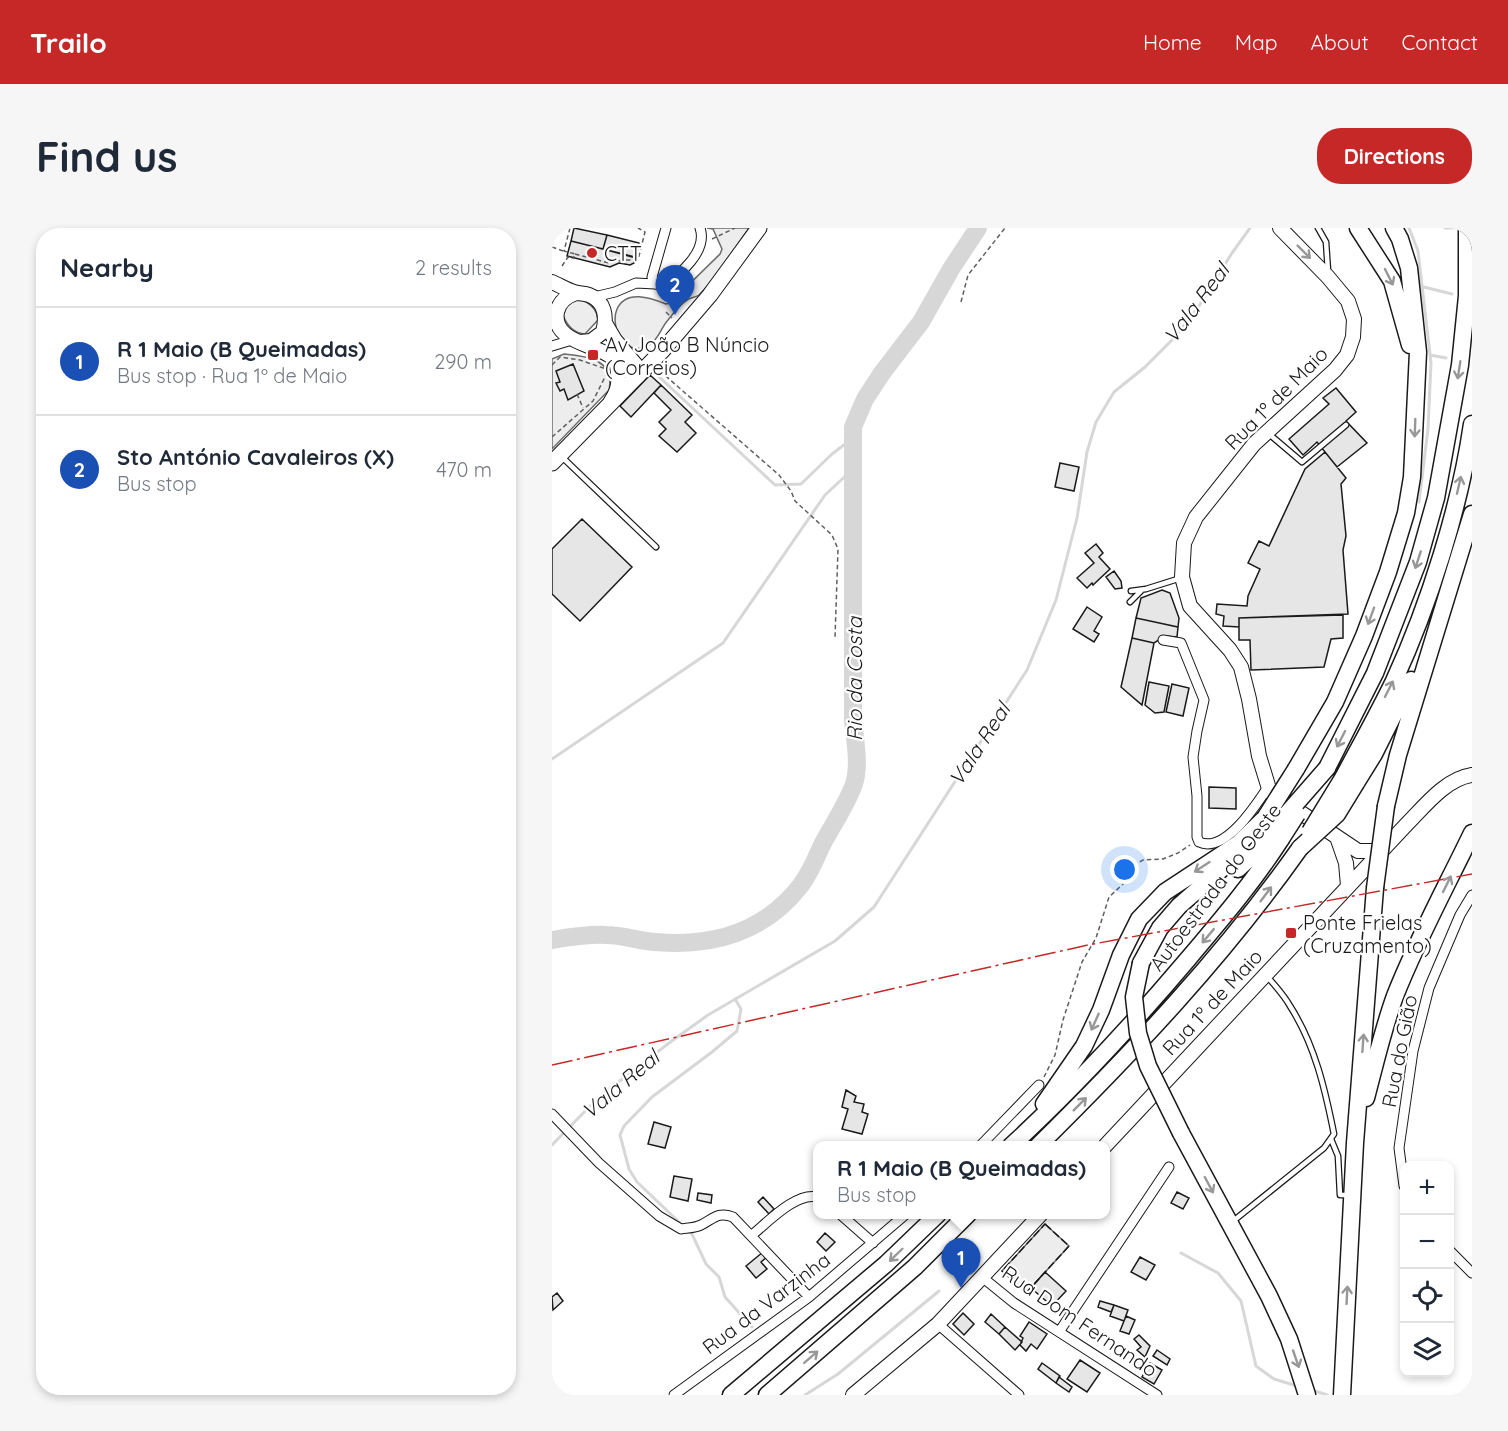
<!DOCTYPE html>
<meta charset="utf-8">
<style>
:root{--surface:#fff;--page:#f6f6f7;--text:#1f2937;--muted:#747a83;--line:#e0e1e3;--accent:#c62828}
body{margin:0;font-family:Quicksand,sans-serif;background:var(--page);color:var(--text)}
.controls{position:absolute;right:18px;bottom:18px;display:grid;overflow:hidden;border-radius:12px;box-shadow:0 3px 9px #0003}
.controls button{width:54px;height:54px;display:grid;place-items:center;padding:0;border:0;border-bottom:2px solid var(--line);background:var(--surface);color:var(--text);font:30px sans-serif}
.you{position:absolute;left:573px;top:642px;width:21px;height:21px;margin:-15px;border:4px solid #fff;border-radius:50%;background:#1a73e8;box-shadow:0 0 0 9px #1a73e833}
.badge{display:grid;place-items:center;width:39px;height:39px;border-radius:50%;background:var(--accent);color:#fff;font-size:20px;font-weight:700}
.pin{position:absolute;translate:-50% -50px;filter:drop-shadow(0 2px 3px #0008)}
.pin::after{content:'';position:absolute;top:32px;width:21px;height:18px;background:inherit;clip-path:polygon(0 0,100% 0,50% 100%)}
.popup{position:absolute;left:261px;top:913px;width:297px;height:78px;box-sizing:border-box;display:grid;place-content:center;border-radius:12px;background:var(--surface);filter:drop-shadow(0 2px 4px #0005);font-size:20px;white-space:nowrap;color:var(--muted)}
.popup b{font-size:22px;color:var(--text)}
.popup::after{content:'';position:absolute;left:50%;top:100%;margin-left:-12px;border:12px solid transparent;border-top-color:var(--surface)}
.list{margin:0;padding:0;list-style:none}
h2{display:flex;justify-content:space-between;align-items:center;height:78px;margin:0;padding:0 24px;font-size:26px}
h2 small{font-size:20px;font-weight:400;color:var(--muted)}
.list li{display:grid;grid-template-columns:39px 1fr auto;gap:18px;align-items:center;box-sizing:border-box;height:108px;padding:0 24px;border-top:2px solid var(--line)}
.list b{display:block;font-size:22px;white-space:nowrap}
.list p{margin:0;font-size:20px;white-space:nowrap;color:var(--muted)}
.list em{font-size:20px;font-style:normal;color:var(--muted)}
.icon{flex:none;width:33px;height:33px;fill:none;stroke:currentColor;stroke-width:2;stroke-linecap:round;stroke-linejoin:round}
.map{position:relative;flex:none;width:920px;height:1167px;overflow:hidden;border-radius:24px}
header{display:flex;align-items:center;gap:36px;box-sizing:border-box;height:84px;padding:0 30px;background:var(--accent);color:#fff}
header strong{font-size:28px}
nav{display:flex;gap:33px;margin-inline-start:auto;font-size:21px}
.intro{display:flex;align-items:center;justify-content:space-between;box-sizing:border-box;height:144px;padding:0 36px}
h1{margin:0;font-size:42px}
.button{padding:15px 27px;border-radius:24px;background:var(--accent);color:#fff;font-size:21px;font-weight:700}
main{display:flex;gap:36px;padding:0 36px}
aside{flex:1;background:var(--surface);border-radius:24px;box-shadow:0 3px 9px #0003}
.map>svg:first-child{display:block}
.green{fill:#ededed;stroke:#6a6a6a;stroke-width:1.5}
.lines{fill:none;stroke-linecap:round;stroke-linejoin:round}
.stream{stroke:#d7d7d7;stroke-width:3}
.river{stroke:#d7d7d7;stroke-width:18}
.building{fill:#e6e6e6;stroke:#1a1a1a;stroke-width:1.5}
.lane-casing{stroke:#1a1a1a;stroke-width:7}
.street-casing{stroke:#1a1a1a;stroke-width:11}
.secondary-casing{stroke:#1a1a1a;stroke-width:16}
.primary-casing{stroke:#1a1a1a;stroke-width:17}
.highway-casing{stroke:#1a1a1a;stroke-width:19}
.path{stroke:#5f5f5f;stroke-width:1.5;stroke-dasharray:4.5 3;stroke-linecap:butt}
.lane{stroke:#fff;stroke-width:4.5}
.street{stroke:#fff;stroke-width:9}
.secondary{stroke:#fff;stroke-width:14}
.primary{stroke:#fff;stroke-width:15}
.highway{stroke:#fff;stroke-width:16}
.highway-bridge-casing{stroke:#1a1a1a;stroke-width:19;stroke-linecap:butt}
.highway-bridge{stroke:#fff;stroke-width:16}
.fence{stroke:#1a1a1a;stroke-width:1.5;stroke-dasharray:8 3;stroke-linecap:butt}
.power{stroke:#c62828;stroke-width:1.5;stroke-dasharray:21 4.5 3 4.5;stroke-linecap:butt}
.oneway{stroke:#989898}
.poi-dot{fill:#c62828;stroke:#fff;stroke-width:2}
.labels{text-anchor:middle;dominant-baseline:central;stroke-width:4.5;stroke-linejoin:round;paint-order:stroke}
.poi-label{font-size:20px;fill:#1a1a1a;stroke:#fff;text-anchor:start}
.street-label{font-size:20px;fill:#1a1a1a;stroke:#fff}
.water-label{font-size:21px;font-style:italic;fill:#1a1a1a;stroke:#fff}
</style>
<header>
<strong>Trailo</strong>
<nav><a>Home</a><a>Map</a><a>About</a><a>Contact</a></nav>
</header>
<div class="intro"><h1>Find us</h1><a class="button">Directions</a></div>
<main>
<aside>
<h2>Nearby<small>2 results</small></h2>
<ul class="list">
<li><span class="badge" style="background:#1a4fb4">1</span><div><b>R 1 Maio (B Queimadas)</b><p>Bus stop · Rua 1º de Maio</p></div><em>290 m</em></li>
<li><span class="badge" style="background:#1a4fb4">2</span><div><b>Sto António Cavaleiros (X)</b><p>Bus stop</p></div><em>470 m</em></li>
</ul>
</aside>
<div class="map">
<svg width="920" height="1167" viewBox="0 0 920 1167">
<rect width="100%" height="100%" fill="#fff"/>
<path class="green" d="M155 0H197C181 22 167 47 147 67 143 70 139 69 135 72 128 76 121 86 116 92 108 101 108 110 97 117 75 131 57 100 65 81 74 61 99 70 114 76L118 75 168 26 170 21 161 1Z
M27 70C37 75 45 80 46 92L33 106C21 105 15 98 11 87L12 78Z
M12 126C36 128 63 132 57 162L0 221V131Z
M493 996 517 1018 474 1065 450 1043Z"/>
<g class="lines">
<path class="stream" d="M857 0 866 23 879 135 876 201 867 274
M893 0H902
M872 59 900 66
M878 127 894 130
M103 145 223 257 249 256 280 226 301 210
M0 531 171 415 273 267 301 241
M0 917 47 869 117 815 156 787 283 713 322 679 475 442 504 372 525 290 535 224 544 194 562 164 593 139 623 109 647 78 680 25 698 0
M127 994 85 954 77 941 68 907 72 898 100 869 160 824 185 803 189 781 183 771
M139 1004 154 1036 167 1049 173 1069 200 1099
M629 1025 666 1045 689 1073 704 1138 722 1151 745 1158
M760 1162 775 1167
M253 1167 286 1146 387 1063"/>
<path class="river" d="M0 712C18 709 36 706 54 707 71 707 87 713 104 714 161 719 213 704 249 657 258 645 264 630 270 617 280 598 295 576 302 556 308 537 303 512 301 493V199L313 171 330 145 369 94 399 41 426 0"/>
</g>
<path class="building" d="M22 0 55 7 51 21 19 13Z
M55 7 87 15 84 30 51 21Z
M19 13 83 29 82 35 78 37 67 35 58 39 15 28Z
M21 136 32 163 16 172 12 161 8 163 4 155 8 154 4 143Z
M98 147 109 157 79 189 68 178Z
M109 157 140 187 133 194 144 205 125 224 107 208 114 201 107 194 119 182 102 165Z
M784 160 804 184 794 193 815 215 785 239 765 214 751 227 737 211 777 176 771 170Z
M773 224 794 250 789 256 794 308 791 322 796 386 687 390V399L671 398 672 388 664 386 665 376 695 378 696 368 708 341 696 335 707 313 717 318 753 241Z
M508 235 527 239 522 263 503 259Z
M30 291 80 339 28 393 0 366V321Z
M544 316 551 325 547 329 558 341 541 357 540 355 535 360 525 350 542 335 533 325Z
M562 343 569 353 570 360 563 361 554 349Z
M610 362 618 365 627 390 626 399 584 390 589 370Z
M535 379 550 389 542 403 547 406 542 414 521 401Z
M791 387V410L779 411 772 439 699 442 698 412H687V390Z
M584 390 626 399 625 409 613 408 602 415 580 410Z
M580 410 602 415 590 477 569 459Z
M597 454 617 458 612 484 603 485 593 477Z
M620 456 637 460 631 488 614 484Z
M657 559 684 560V581L657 580Z
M294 862 304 868 302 874 312 876 310 884 316 886 310 906 290 901 296 881 290 879Z
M102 894 119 899 113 920 96 916Z
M122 948 140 951 136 973 118 969Z
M625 964 637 970 631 981 619 975Z
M146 965 160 967 159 975 145 972Z
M211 969 222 981 217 986 206 974Z
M273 1005 283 1014 274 1023 265 1014Z
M211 1024 215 1029 209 1034 215 1041 204 1050 194 1038Z
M588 1029 603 1037 594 1052 579 1044Z
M493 1044 514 1063 500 1078 479 1060Z
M5 1065 11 1073 1 1082 0 1069Z
M548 1073 562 1077 559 1084 546 1079Z
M562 1077 576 1082 572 1093 558 1088Z
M411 1085 422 1096 412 1107 401 1096Z
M439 1086 453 1099 447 1106 433 1094Z
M574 1088 583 1092 577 1106 568 1103Z
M477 1094 495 1106 485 1121 479 1116 474 1123 468 1117 471 1110 468 1108Z
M453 1099 470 1114 463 1122 447 1106Z
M587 1107 598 1118 593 1129 585 1122 589 1119 582 1111Z
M605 1122 618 1131 615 1137 601 1128Z
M528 1132 548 1145 535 1164 515 1151Z
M490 1135 508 1148 504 1155 486 1141Z
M598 1135 610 1142 602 1156 590 1149Z
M507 1149 520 1159 517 1164 504 1155Z"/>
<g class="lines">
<defs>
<path id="lane" d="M766 0 774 14 776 43
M717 206 750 234 794 197
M10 229 104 319
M579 363 594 361 629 350
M578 374 589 363
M779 911 786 928 788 967H797
M680 994 772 920 782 906C773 861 763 817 738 778 732 767 723 758 715 748"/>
<path id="street" d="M114 0 100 49 103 56 110 58C128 47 156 23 148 0
M42 69 63 64 84 55 103 56
M0 118 20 112
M611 412 629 415 652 472 645 503 641 529 645 568V609L647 614C673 626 704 577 716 559
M0 886 47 935 107 988 129 1001C135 1000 143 1000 149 997 161 991 166 983 181 989L257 1069
M428 918 487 857
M852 958 847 920 861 823 877 760 908 687 920 667
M288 986 321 1015
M200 1007C216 994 244 964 265 969
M898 1023 920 1045
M430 1049 462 1075 605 1167
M386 1096 467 1167
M507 1104 617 939
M122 1167 257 1069 354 986"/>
<path id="secondary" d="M728 0 776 49 796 73 802 91 801 109 795 127 783 142 702 216 644 289 632 315 630 349 638 378 678 422 689 439 697 471 707 528 718 564 806 623H829
M0 54C7 57 15 62 22 64 27 66 32 65 37 67 53 73 55 89 51 104L39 113 28 114
M24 65C15 68 7 74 5 84 0 112 38 116 55 126 67 132 72 143 86 148L84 137 63 112 53 95
M59 173C69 159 67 148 64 132
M785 609 794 635 796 658
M553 918 853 598C872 579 893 551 920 547
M301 1167 386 1096 489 986"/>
<path id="primary" d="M0 235 111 122 158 67 207 0"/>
<path id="highway" d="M806 0 840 53 858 117
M775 540 823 445 866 334 884 270 908 137 915 68V0
M744 541 783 474 812 408 836 344 854 285 860 249 866 124 857 40 848 11 842 0
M791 550C808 518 826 486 842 453 877 377 908 279 920 196
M804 555 822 526 859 452
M834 578 846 527 920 286
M686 641 701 627 719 604
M589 735 608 700 627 678 690 623
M814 870C823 836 831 801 843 768 865 712 894 659 920 605
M492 876 532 818 549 782 569 727 587 691 613 664 686 616 713 590
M629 905 717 1068 737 1111 755 1167
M459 918C522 860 581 796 636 731 669 692 702 653 729 611
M486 918C581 824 671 729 748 620
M179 1167 334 1036 386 986
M215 1167 363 1039 416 986
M790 1167 803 915 823 660"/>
</defs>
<use href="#lane" class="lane-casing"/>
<use href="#street" class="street-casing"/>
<use href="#secondary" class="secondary-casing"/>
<use href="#primary" class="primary-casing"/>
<use href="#highway" class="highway-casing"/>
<path class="path" d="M18 0 12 23 23 26 21 31
M160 11 183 0
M0 19 11 23
M23 26 57 35 71 32H86L93 4 86 0
M10 38 16 29 20 31
M409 74 416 47 453 0
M114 84 120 90
M0 137 8 129 28 132 54 141
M108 143 227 247 239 263 243 273 280 307 286 321 283 410
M25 166 31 180
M0 209 41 173 54 147
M492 849 503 827 511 792 530 734 544 710 557 669 571 656 582 637 591 632 611 631 626 625 638 617"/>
<use href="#lane" class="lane"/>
<use href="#street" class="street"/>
<use href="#secondary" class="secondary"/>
<use href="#primary" class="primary"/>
<use href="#highway" class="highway"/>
<defs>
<path id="highway-bridge" d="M713 590 744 541
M719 604 775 540
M758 604 791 550
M729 611 745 586
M748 620 785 586 804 555
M823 660 834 578
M589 735 582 769 586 805 596 838 629 905"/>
</defs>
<use href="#highway-bridge" class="highway-bridge-casing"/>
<use href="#highway-bridge" class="highway-bridge"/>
<path class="fence" d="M493 996 517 1018 474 1065 450 1043Z"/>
<path class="power" d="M0 837 536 717 920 646"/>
</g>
<defs><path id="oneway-shaft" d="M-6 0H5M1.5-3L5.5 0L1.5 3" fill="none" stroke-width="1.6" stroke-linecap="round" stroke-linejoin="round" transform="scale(1.5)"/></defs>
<g class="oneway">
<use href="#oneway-shaft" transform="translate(752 24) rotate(45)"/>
<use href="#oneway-shaft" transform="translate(837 49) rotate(63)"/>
<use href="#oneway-shaft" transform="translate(907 142) rotate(99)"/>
<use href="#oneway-shaft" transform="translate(863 200) rotate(92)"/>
<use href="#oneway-shaft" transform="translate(907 257) rotate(-77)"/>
<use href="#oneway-shaft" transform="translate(866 332) rotate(108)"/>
<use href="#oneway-shaft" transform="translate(819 388) rotate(110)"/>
<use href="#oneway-shaft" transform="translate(837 461) rotate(-63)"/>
<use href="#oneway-shaft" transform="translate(789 511) rotate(117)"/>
<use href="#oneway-shaft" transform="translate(650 639) rotate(147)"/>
<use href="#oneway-shaft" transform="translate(895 656) rotate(-64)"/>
<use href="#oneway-shaft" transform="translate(714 666) rotate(-53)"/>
<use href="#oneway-shaft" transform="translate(656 708) rotate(130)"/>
<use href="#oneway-shaft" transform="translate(543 794) rotate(114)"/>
<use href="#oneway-shaft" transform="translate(811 815) rotate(-86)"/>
<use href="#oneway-shaft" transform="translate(528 876) rotate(-45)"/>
<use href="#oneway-shaft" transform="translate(657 957) rotate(62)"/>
<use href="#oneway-shaft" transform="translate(344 1027) rotate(136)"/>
<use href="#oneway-shaft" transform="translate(795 1067) rotate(-87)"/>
<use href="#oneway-shaft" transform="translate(259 1129) rotate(-41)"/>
<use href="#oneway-shaft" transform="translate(744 1131) rotate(71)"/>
</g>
<g class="poi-dot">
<circle cx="40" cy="25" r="6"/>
<rect x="35" y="121" width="12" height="12" rx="3"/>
<rect x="733" y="699" width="12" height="12" rx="3"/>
</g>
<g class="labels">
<g class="poi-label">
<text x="52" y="25">CTT</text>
<text x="53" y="116">Av João B Núncio<tspan x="53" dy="23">(Correios)</tspan></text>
<text x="751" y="694">Ponte Frielas<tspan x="751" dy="23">(Cruzamento)</tspan></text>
</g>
<g class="street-label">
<text transform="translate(724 170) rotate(-45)">Rua 1º de Maio</text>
<text transform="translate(663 659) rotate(-53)">Autoestrada do Oeste</text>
<text transform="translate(660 774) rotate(-47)">Rua 1º de Maio</text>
<text transform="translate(847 823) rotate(-79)">Rua do Gião</text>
<text transform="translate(214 1075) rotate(-37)">Rua da Varzinha</text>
<text transform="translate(528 1093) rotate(34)">Rua Dom Fernando</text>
</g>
<g class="water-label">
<text transform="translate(644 75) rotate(-53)">Vala Real</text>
<text transform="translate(302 451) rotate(-90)">Rio da Costa</text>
<text transform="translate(427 516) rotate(-57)">Vala Real</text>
<text transform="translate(68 856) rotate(-40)">Vala Real</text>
</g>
</g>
</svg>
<div class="controls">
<button>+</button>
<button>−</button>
<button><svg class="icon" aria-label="locate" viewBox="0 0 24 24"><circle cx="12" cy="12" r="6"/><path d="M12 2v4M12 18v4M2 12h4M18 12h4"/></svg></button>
<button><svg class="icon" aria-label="layers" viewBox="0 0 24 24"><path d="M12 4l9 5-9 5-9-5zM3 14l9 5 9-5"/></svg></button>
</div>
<div class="you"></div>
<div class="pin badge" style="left:409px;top:1060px;background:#1a4fb4">1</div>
<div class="popup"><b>R 1 Maio (B Queimadas)</b>Bus stop</div>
<div class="pin badge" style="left:123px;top:87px;background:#1a4fb4">2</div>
</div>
</main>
